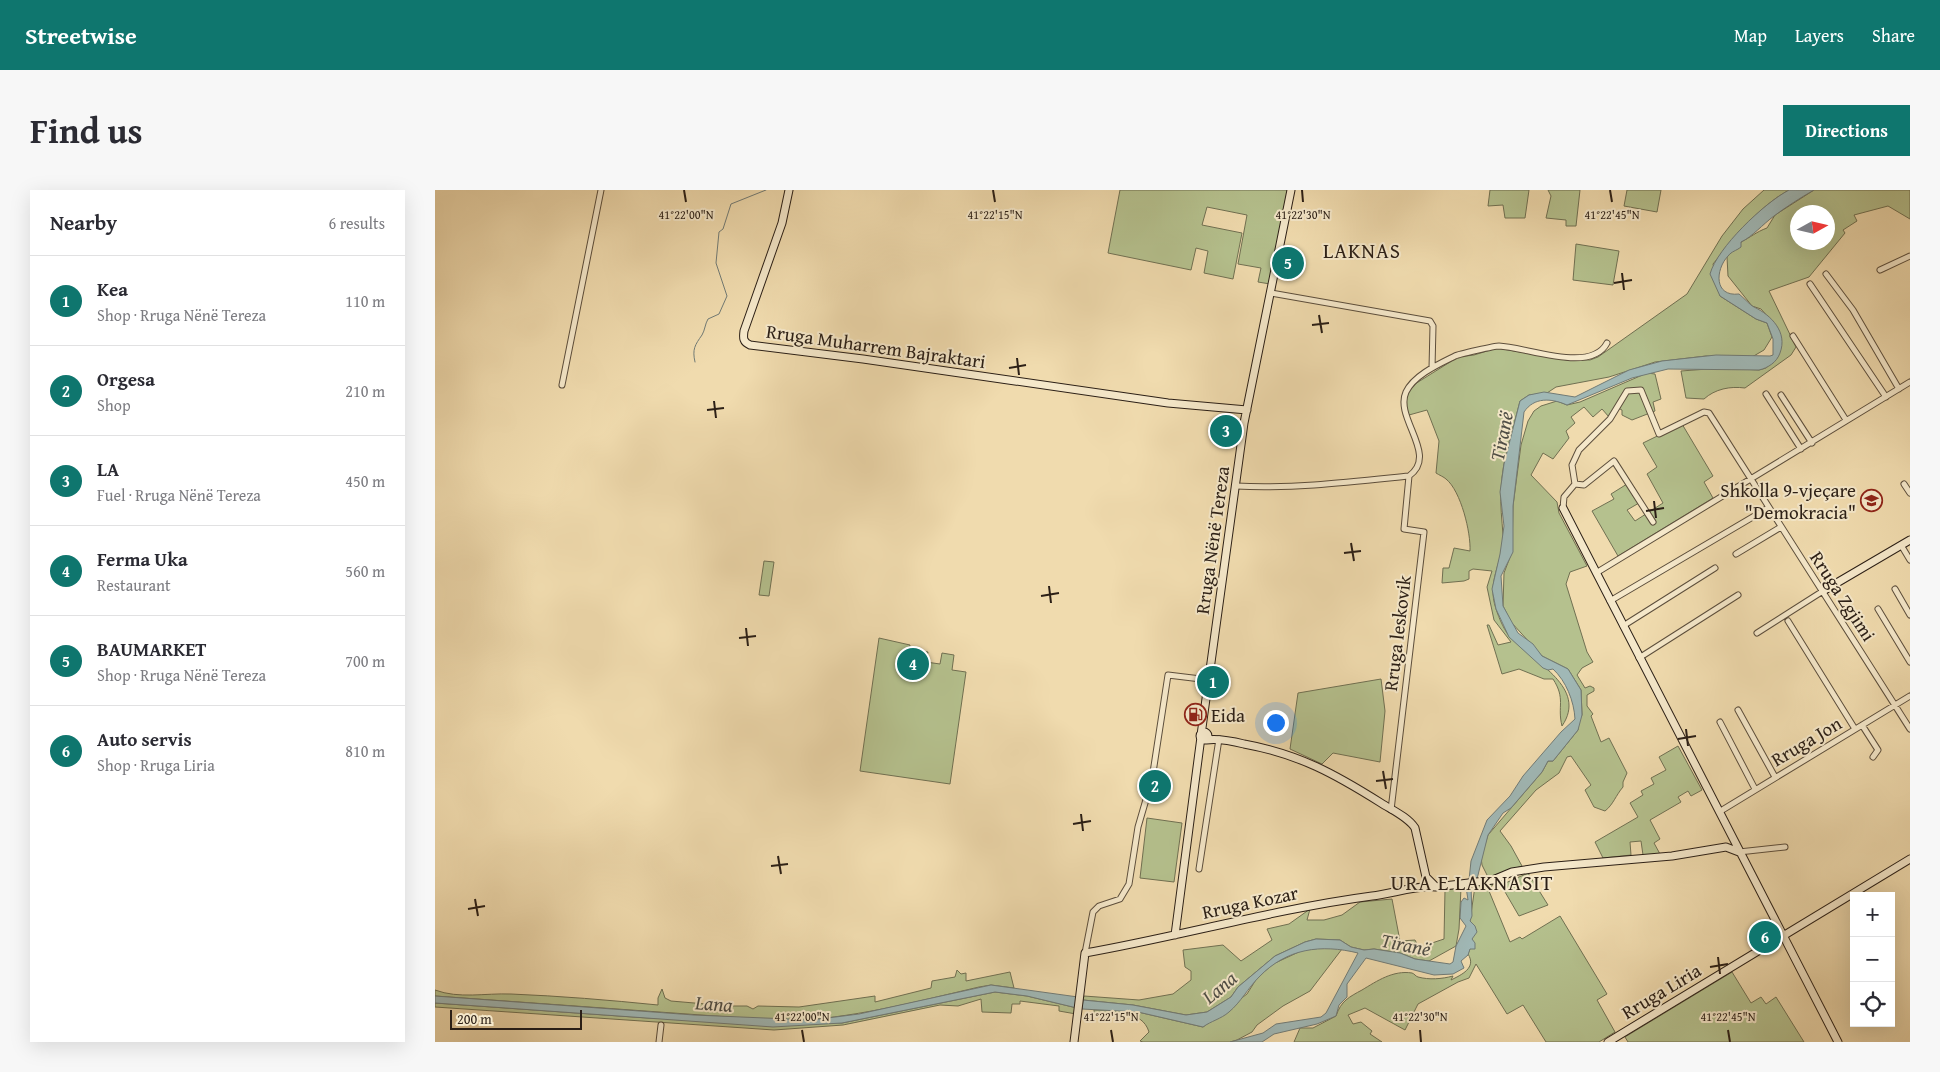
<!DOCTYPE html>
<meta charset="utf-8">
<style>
:root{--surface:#fff;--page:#f7f7f7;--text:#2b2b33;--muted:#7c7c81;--line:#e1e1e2;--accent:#0f766e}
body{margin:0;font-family:"Gentium Book Plus",serif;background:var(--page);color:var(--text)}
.controls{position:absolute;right:15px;bottom:15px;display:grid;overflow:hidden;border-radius:0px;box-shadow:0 5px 20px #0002}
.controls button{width:45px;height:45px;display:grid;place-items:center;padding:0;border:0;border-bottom:1px solid var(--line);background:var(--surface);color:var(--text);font:25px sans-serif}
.compass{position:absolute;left:1355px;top:15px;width:45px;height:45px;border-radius:50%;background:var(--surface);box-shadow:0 5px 20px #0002;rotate:82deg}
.scale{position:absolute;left:15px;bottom:12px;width:132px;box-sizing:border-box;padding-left:5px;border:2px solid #2b1f16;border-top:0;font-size:14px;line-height:18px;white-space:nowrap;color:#2b1f16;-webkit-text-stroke:4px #f5e8ca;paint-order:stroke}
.you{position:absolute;left:840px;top:532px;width:18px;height:18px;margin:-12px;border:4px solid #fff;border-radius:50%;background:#1a73e8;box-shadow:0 0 0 8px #1a73e833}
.badge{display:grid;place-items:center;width:32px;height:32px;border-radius:50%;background:var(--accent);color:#fff;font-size:16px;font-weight:700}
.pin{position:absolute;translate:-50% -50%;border:2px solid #fff;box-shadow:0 1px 5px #0006}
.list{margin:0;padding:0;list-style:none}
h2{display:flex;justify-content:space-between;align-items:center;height:65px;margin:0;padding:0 20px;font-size:21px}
h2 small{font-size:16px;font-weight:400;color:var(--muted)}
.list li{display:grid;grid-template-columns:32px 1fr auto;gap:15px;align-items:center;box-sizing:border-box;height:90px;padding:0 20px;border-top:1px solid var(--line)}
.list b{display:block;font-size:19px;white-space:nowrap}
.list p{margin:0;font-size:16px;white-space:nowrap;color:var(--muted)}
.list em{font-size:16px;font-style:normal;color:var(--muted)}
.icon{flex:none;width:28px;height:28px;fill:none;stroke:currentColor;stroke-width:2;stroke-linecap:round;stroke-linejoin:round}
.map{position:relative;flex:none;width:1475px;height:852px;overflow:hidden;border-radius:0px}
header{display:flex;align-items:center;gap:30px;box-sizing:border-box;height:70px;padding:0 25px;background:var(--accent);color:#fff}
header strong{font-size:24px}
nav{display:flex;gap:28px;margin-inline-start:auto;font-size:18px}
.intro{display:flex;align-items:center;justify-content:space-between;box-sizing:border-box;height:120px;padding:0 30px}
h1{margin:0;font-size:35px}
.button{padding:12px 22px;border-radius:0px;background:var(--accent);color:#fff;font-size:18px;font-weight:700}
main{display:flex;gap:30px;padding:0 30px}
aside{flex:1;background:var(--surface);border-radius:0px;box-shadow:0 5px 20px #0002}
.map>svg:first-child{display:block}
.green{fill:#b5c18e;stroke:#707052;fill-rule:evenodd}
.water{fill:#a0b8b6;stroke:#717b76}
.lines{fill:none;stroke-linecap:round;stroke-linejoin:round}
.stream{stroke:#717b76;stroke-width:1}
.street-casing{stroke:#5c4e3c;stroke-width:7}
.secondary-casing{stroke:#2b1f16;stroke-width:9}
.street{stroke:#f5e8ca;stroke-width:5}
.secondary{stroke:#f5e8ca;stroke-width:7}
.ticks{fill:none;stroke:#2b1f16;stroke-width:2}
.labels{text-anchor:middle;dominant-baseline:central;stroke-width:4;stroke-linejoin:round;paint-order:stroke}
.street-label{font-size:19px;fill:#2b1f16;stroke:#f5e8ca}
.poi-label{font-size:19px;fill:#2b1f16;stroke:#f5e8ca;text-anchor:end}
.water-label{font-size:20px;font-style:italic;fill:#4e4d46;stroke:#f5e8ca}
.quarter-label{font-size:21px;letter-spacing:1px;fill:#2b1f16;stroke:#f5e8ca}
.ticks-label{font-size:12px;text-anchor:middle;fill:#2b1f16;stroke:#f5e8ca;stroke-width:4;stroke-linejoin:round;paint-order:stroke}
</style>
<header>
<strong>Streetwise</strong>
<nav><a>Map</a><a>Layers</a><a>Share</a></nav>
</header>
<div class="intro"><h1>Find us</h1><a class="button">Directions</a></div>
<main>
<aside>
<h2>Nearby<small>6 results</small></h2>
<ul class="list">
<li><span class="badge">1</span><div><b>Kea</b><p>Shop · Rruga Nënë Tereza</p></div><em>110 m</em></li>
<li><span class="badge">2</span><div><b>Orgesa</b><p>Shop</p></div><em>210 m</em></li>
<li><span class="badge">3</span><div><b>LA</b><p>Fuel · Rruga Nënë Tereza</p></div><em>450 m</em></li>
<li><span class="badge">4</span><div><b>Ferma Uka</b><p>Restaurant</p></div><em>560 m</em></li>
<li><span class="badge">5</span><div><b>BAUMARKET</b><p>Shop · Rruga Nënë Tereza</p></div><em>700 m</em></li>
<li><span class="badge">6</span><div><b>Auto servis</b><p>Shop · Rruga Liria</p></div><em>810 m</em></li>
</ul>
</aside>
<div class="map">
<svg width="1475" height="852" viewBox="0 0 1475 852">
<rect width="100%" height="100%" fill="#f0dbae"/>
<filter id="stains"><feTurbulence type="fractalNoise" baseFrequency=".004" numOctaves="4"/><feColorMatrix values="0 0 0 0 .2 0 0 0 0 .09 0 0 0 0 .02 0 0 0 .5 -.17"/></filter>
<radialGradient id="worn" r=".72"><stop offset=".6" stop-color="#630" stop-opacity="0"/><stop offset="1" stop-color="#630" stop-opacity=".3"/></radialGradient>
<path class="green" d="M685 0H853L835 94 823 92 826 78 803 74 812 25 772 17 767 35 807 43 798 89 769 83 773 61 761 58 756 80 673 63Z
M1055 0H1094L1090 28H1070L1068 15 1053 16Z
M1113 0H1145L1141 36H1131V30L1111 28 1116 6Z
M1192 0H1226L1222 22 1189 16Z
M1329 0H1354C1323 17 1300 47 1278 74L1285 106 1321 129 1332 133 1337 147 1329 160 1317 167 1271 166 1220 172 1174 187 1121 197 1112 203 1094 205 1085 211C1078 240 1067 269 1066 300 1065 315 1067 330 1068 345 1069 371 1051 390 1061 419 1064 428 1070 443 1077 449 1100 473 1153 498 1127 536 1122 516 1131 509 1118 489H1109L1084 479 1067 484 1052 435H1054L1063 455 1076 452 1059 430 1052 397 1057 381 1038 379 1034 381V389L1029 391 1007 393 1008 378H1014L1019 358 1035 361C1036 343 1026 301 1011 289 1009 287 1004 285 1001 283L1004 251 992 220 974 225 971 219V213L973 203 980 194 1023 167 1039 165 1062 158 1132 170H1155L1163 167 1252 104 1287 46 1308 19Z
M1379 0H1475V29L1453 16 1419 25 1422 31 1408 40 1410 43 1374 87 1334 101 1361 157 1356 165 1310 198C1295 196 1280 199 1269 209L1251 208 1246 181 1286 178 1324 180 1331 178 1343 167 1345 144 1342 137 1326 119 1317 116 1293 86 1292 67 1298 60 1303 59 1306 52C1316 47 1321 42 1332 38L1340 25ZM1362 22H1392V52H1362Z
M1141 54 1184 61 1178 95 1138 90Z
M1212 183 1220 184 1226 209 1218 212 1220 221 1197 230 1187 225V220L1181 217 1174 227 1167 219 1158 227 1149 217 1136 227 1140 233 1131 241 1134 248 1118 269 1108 263 1096 285 1122 312 1124 323 1152 376 1135 382 1131 394 1152 462 1158 472 1147 478 1142 485 1150 498 1155 496 1159 498V501L1152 505V516L1158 524 1156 526 1166 552 1174 548 1192 583 1188 592V597C1181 605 1178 615 1170 621L1159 617 1150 600 1156 595 1136 566 1132 567 1124 583 1101 600 1065 641 1076 656 1087 676 1053 687 1047 675 1046 667 1053 645 1107 582 1113 571H1118L1143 540 1144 530 1147 525 1146 500 1133 479 1107 466 1086 443 1076 432 1068 416 1069 383 1077 362 1078 316 1086 255 1093 231 1099 221 1106 216 1122 211 1132 215 1145 212Z
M1247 234 1278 286 1269 292 1278 308 1183 366 1157 321 1179 309 1176 304 1192 294 1204 313 1192 320 1200 331 1228 313 1212 284 1222 277 1208 253Z
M329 371 339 372 334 406 324 405Z
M444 448 475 455 471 482 482 483 486 461 493 462 491 472 505 474 507 463 519 465 517 480 531 482 515 594 425 581Z
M946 489 950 521 945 572 898 563 887 574 855 559 863 503Z
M1243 556 1267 600 1256 606 1253 601 1243 607 1246 612 1215 630 1225 649 1219 653 1225 664 1208 665 1206 651 1195 652 1196 665 1168 668 1160 652 1203 627 1195 613 1208 605 1206 601 1219 594 1216 588 1231 580 1224 567Z
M712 628 747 633 739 692 705 688Z
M1093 683 1113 715 1084 726 1066 695Z
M1058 694 1054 701 1075 752 1085 747 1087 749 1125 726 1172 804 1162 810 1180 842 1164 852H1111L1088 815 1072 824 1041 774 1034 788 1023 792 983 814 970 840 930 818 913 825 918 834 926 832 937 841 935 844 947 852H859L865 838H878L901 826C906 811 914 807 927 800 942 791 958 780 977 783 980 784 980 786 983 787 994 790 1007 789 1018 786L1016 790C1026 785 1042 778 1033 764 1037 755 1039 740 1035 731L1040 696Z
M1026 698 1024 739 1021 756 994 771 980 769 965 763 939 759 929 760 916 757 905 750 881 749 870 752 840 766 803 797 796 807 772 822 751 825 698 815 648 810 649 806 704 810 738 804 756 790V781L750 777 748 760 788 755 806 771 837 750 832 739 854 734 875 719 872 730H889L907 725 925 712 957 709 965 751 980 750 988 765 997 753 1009 749 1010 700Z
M897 757 907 759 875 801 848 816 822 835 817 842 802 850 795 852H708L705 851 714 842C707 819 678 823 659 823V820H682L703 822 768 837 812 804 822 788 838 774 868 760Z
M522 780 526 784 531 783V791L575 782 579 798 556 795 544 797C480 812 416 829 350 831L0 806V800C24 809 50 803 76 804 125 806 174 810 223 815V808L227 799 230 808 236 811 294 816H312L318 819 323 816 364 817 440 806V812L496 798 497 791 520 787Z
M1297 782 1316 813 1326 807 1331 814 1341 807 1369 852H1193L1190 847Z
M560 802 592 806 642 818 641 824 624 821V816L585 811V814H577L576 823 547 822 546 809 523 816 505 815 408 835 339 840 0 817V813L213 828 407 833Z"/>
<path class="water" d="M1354 0H1379C1365 8 1351 17 1339 26 1328 34 1317 47 1306 52V57C1301 61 1297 61 1293 66 1280 80 1279 107 1304 104 1309 108 1315 115 1319 117 1336 125 1353 142 1345 163 1342 172 1333 178 1324 180L1233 179 1197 188 1132 215C1116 208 1099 207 1089 222L1078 316V362L1066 386 1068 416 1083 443 1098 454 1107 466 1133 479 1146 500 1147 525 1143 540 1118 571H1113L1107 582 1076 618 1068 623 1053 645 1042 689 1034 690 1036 671 1052 630 1075 606 1088 586 1126 542 1140 529C1139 511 1131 491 1118 479L1113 480 1108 478 1074 447 1061 419 1057 399 1065 364 1069 336 1065 302 1069 274 1085 211 1094 205 1109 202 1140 207 1194 180 1227 171 1281 165 1335 166 1338 165V149L1332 133 1321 129 1285 106 1275 84C1282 58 1329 13 1354 0Z
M1036 696 1037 726 1035 731 1040 736 1042 742 1037 749 1040 753V759H1035L1033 765 1026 771 1029 778 1018 784 999 785 931 768 912 794V807L904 815 901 826 882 834 839 844 827 852H795L828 843 841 834 886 827 891 823 923 763C886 754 852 758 824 787 813 798 806 812 794 822 786 829 776 831 768 837L703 822 647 819 648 810 698 815 751 825 772 822 796 807 803 797 840 766 870 752 881 749 905 750 916 757 929 760 939 759 965 763 980 769 1015 774 1018 772 1021 756 1031 736 1025 728 1026 712 1029 708 1033 710 1031 697Z
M556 795 643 807 642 818 592 806 560 802 407 833 338 837 0 813V806L259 825 377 830 424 824Z"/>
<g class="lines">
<path class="stream" d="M260 172C257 159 260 155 267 145 270 140 270 134 273 129L284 124 292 106 281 73 284 42 288 39 296 14 331 0"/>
<defs>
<path id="street" d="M1445 80 1475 66
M1391 84 1418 120 1464 199
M1375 94 1451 207
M836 103 995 131 998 136 997 178
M1358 146 1411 230
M127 195 166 0
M1331 204 1366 259
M1346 205 1377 253
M1140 294 1149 295 1179 271 1218 332
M1469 294 1475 303
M801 296C859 299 916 292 974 286 1004 265 959 228 971 202 979 185 1004 174 1020 166 1024 164 1060 156 1064 156 1091 157 1156 184 1172 153
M1128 318 1129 307 1140 294 1137 275 1144 260 1175 229 1192 201 1206 200 1224 244 1269 222 1274 223 1475 539
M1466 355 1475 370
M1301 364 1346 337
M1161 383 1475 192
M1460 399 1475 425
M1175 411 1333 318
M1443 419 1475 472
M1353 431 1420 539
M1188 436 1280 378
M1322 443 1388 401
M1204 468 1303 405
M1303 520 1340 587
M1285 532 1320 599
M1427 535 1443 560 1438 567
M956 620 989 342 969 339 974 286
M1284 622 1475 506
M1304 662 1350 657
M764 679 784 549
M650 763 658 722 664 716 685 709 694 694 703 637 717 589 733 485 774 490
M224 852 226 835"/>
<path id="secondary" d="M354 0 347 33 309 141C308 148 308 152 315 155L428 169 733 213 812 220
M1128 318 1403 852
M1388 401 1475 350
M765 546a4 4 0 1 1 8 0a4 4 0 1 1-8 0Z
M766 545 809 233 856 0
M771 550C784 548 797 551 809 554 864 564 900 584 946 613 957 620 973 627 980 638L991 687 1001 697 1058 690 1077 682 1109 677 1237 666 1291 657 1304 662
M740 745 766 547
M639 852 650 763C746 746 840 719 937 706 957 704 980 695 1001 697
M1173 852 1475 669"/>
</defs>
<use href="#street" class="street-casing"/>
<use href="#secondary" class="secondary-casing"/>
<use href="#street" class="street"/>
<use href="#secondary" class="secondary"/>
</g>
<path class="ticks" d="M249 0 251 12M558 0 560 12M867 0 868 12M1175 0 1177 12M1187 83 1189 100M1179 93 1197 90M884 125 887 143M877 135 894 133M582 168 584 185M574 178 591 175M279 211 281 228M272 220 289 218M1219 311 1221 328M1211 321 1229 318M916 353 919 371M909 363 926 361M614 396 616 413M606 406 624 403M311 438 313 456M304 448 321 446M1251 539 1253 556M1243 549 1261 546M948 581 951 599M941 591 958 589M646 624 648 641M638 634 656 631M343 666 346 684M336 676 353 674M40 709 43 726M33 719 50 716M1283 767 1285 784M1275 777 1293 774M367 840 369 852M676 840 678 852M985 840 986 852M1293 840 1295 852"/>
<defs>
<symbol id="school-ring" viewBox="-11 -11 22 22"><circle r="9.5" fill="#f5e8ca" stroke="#8f2418" stroke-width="1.5"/><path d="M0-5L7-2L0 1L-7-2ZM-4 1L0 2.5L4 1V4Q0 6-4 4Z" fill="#8f2418"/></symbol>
<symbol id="fuel-ring" viewBox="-11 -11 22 22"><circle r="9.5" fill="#f5e8ca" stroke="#8f2418" stroke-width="1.5"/><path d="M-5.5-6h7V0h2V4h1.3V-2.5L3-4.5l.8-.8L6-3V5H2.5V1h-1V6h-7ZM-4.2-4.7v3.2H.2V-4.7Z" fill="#8f2418"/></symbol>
</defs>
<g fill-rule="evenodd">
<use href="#school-ring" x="1424" y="298" width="25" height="25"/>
<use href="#fuel-ring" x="748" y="512" width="25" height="25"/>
</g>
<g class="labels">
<g class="street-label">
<text transform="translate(441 156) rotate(8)">Rruga Muharrem Bajraktari</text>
<text transform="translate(777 350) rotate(-82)">Rruga Nënë Tereza</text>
<text transform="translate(1408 406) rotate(57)">Rruga Zgjimi</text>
<text transform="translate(962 443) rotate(-83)">Rruga leskovik</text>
<text transform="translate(1371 551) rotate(-31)">Rruga Jon</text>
<text transform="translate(815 712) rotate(-12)">Rruga Kozar</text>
<text transform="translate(1226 801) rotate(-31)">Rruga Liria</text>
</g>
<g class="poi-label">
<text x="1421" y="300">Shkolla 9-vjeçare<tspan x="1421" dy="22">"Demokracia"</tspan></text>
<text x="776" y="525" text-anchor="start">Eida</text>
</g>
<g class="water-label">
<text transform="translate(1066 246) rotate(-79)">Tiranë</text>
<text transform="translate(971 754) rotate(11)">Tiranë</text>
<text transform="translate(784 797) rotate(-40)">Lana</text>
<text transform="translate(279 813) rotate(4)">Lana</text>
</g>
<g class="quarter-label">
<text x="927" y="60">LAKNAS</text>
<text x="1037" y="692">URA E LAKNASIT</text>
</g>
</g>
<g class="ticks-label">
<text x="251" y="29">41°22'00"N</text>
<text x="560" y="29">41°22'15"N</text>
<text x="868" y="29">41°22'30"N</text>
<text x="1177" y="29">41°22'45"N</text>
<text x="367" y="831">41°22'00"N</text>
<text x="676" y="831">41°22'15"N</text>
<text x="985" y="831">41°22'30"N</text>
<text x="1293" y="831">41°22'45"N</text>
</g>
<rect width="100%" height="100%" filter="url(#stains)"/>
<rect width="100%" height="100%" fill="url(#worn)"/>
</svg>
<div class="controls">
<button>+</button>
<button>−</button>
<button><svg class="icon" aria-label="locate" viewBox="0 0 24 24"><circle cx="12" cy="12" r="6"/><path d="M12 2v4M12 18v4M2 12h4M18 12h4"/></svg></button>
</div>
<svg class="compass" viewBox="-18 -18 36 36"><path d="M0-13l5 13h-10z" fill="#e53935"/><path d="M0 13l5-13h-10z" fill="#7c7c81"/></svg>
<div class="scale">200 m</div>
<div class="you"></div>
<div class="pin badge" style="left:778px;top:492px">1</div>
<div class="pin badge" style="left:720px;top:596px">2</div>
<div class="pin badge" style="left:791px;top:241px">3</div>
<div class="pin badge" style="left:478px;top:474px">4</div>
<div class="pin badge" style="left:853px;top:73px">5</div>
<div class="pin badge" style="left:1330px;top:747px">6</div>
</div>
</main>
